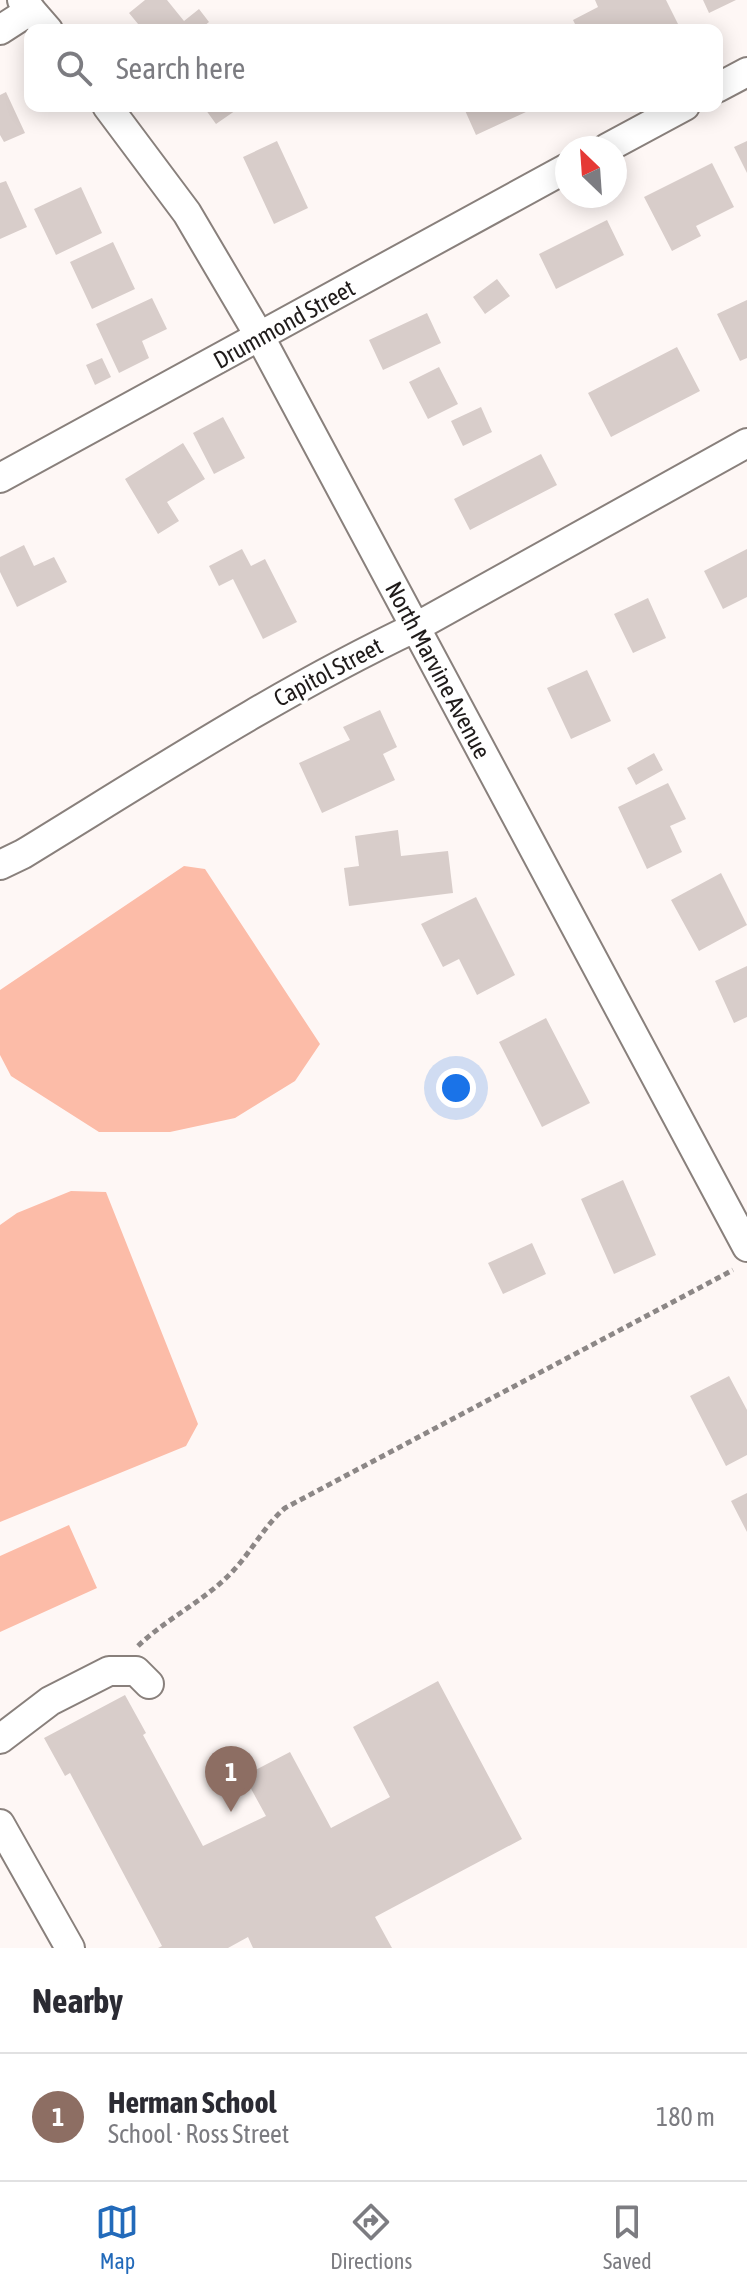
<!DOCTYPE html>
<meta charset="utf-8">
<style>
:root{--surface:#fff;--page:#f7f7f7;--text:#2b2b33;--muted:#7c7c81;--line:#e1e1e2;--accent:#226aba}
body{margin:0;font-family:"Asap Condensed",sans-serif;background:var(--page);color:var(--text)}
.compass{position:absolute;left:555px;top:136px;width:72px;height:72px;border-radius:50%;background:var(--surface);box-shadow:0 4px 20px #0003;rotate:335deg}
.you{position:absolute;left:456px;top:1088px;width:28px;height:28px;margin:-20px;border:6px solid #fff;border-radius:50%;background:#1a73e8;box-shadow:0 0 0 12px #1a73e833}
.badge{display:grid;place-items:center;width:52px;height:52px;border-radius:50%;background:var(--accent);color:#fff;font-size:26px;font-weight:700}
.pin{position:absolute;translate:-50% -66px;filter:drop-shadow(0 2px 4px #0008)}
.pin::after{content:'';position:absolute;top:42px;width:28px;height:24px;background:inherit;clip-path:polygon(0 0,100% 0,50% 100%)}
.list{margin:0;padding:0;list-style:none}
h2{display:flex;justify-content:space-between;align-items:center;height:104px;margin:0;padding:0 32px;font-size:34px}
h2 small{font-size:26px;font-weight:400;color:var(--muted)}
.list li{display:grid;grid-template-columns:52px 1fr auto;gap:24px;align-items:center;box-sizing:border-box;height:128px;padding:0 32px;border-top:2px solid var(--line)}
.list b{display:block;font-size:30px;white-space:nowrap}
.list p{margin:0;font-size:26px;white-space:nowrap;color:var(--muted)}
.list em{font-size:26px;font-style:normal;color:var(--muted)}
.icon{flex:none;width:44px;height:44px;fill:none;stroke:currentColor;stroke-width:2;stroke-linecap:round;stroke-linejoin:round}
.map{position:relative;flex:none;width:747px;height:1948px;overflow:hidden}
.search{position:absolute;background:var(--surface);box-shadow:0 4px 20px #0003;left:24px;right:24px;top:24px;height:88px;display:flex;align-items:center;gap:20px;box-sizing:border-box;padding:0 28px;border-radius:16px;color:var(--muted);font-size:30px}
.sheet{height:232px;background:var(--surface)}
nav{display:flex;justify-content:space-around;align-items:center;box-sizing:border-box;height:112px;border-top:2px solid var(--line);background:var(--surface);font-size:22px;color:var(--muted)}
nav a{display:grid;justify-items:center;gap:4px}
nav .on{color:var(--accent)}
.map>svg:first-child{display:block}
.green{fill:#fcbca8}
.building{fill:#d8cdca}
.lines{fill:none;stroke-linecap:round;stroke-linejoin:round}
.minor-casing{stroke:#89807c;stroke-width:32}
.path{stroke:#8c8786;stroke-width:5;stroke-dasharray:6 4;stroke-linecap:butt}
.minor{stroke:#fff;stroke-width:28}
.labels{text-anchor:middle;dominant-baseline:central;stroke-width:7;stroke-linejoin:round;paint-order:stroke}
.street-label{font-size:24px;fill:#1f1b1a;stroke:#fff}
</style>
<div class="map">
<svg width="747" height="1948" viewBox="0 0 747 1948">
<rect width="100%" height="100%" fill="#fef7f5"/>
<path class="green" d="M184 866 205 869 320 1044 295 1081 235 1118 170 1132H99L11 1076 0 1055V990Z
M71 1191 106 1192 198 1424 186 1446 0 1522V1225L17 1213Z
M69 1525 97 1588 0 1632V1556Z"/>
<path class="building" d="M145 0H167L184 21 199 9 209 22 199 30H143L129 13Z
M595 0H666L680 28 578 30 573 20 598 7Z
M703 0H736L709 13Z
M6 92 25 133 4 142 0 135V95Z
M203 106H242L216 124Z
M463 106H539L476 135Z
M277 141 308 208 274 224 243 157Z
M747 141V173L734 147Z
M712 163 734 207 696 226 701 236 672 251 644 197Z
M6 181 27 227 0 239V183Z
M81 187 102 233 56 255 34 209Z
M607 220 624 255 556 289 539 254Z
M113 242 135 289 92 309 70 262Z
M497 279 510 296 485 314 473 297Z
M152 298 167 329 142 341 149 358 119 373 96 324Z
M747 300V358L740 361 717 314Z
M427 313 441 343 383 370 369 340Z
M677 347 700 391 611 437 588 393Z
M102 358 111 377 95 385 86 365Z
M439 367 458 404 428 419 409 382Z
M481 407 492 432 463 446 451 421Z
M223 417 245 458 214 474 193 433Z
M183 443 205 479 167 502 179 521 158 534 125 479Z
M541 454 557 485 470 530 454 499Z
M24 545 34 566 54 557 67 582 17 607 0 572V557Z
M242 549 251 566 265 559 297 622 263 639 233 579 219 586 209 566Z
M747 549V597L723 609 704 571Z
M648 598 666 638 633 653 614 614Z
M587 670 611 721 571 739 547 688Z
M380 710 397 747 383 754 395 780 322 813 299 763 350 740 343 727Z
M654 753 663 770 636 785 627 768Z
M668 783 686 819 670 826 682 852 647 869 618 807Z
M398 830 401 856 448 851 453 893 349 906 344 868 359 866 355 836Z
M721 873 747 925 699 951 671 900Z
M476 897 515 975 477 995 459 959 443 967 421 924Z
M747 966V1017L734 1023 715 981Z
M546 1018 590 1103 542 1127 499 1042Z
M623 1180 656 1255 614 1274 581 1199Z
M532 1243 546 1274 503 1294 488 1263Z
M729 1376 747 1410V1455L726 1466 690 1396Z
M747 1493V1532L731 1501Z
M438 1681 522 1839 375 1917 392 1948H253L248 1937 228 1948H158L162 1946 70 1773 65 1776 44 1738 125 1695 146 1733 143 1735 203 1846 266 1816 244 1776 290 1752 331 1828 390 1797 353 1727Z"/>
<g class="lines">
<defs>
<path id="minor" d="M22 0 48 30
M0 30 31 10
M717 88 747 72
M107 106 187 213 260 337 747 1247
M607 148 685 106
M0 478 567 168
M0 865 23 854C152 775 279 692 416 627L747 443
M0 1739 50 1701 109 1671H136L149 1684
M0 1824 70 1948"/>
</defs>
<use href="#minor" class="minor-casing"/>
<path class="path" d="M138 1646C167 1618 206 1600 233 1571 252 1551 264 1526 285 1508L733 1270"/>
<use href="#minor" class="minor"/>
</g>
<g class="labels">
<g class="street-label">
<text transform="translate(284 324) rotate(-29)">Drummond Street</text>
<text transform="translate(438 670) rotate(62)">North Marvine Avenue</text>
<text transform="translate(328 672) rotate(-28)">Capitol Street</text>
</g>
</g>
</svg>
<svg class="compass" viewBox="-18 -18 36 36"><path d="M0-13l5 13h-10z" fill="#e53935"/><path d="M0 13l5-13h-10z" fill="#7c7c81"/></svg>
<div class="you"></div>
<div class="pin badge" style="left:231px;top:1812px;background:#8d6e63">1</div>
<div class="search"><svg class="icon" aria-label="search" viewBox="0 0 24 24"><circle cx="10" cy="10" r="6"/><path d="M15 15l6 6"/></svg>Search here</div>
</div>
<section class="sheet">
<h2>Nearby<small></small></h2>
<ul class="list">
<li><span class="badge" style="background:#8d6e63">1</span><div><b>Herman School</b><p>School · Ross Street</p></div><em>180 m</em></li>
</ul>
</section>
<nav>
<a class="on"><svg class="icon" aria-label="map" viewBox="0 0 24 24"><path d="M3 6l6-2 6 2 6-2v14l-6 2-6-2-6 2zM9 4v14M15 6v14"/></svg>Map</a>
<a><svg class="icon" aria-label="directions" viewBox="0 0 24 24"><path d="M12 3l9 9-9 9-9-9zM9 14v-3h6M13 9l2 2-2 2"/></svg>Directions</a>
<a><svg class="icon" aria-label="saved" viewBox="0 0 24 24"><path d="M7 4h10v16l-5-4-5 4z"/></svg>Saved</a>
</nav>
